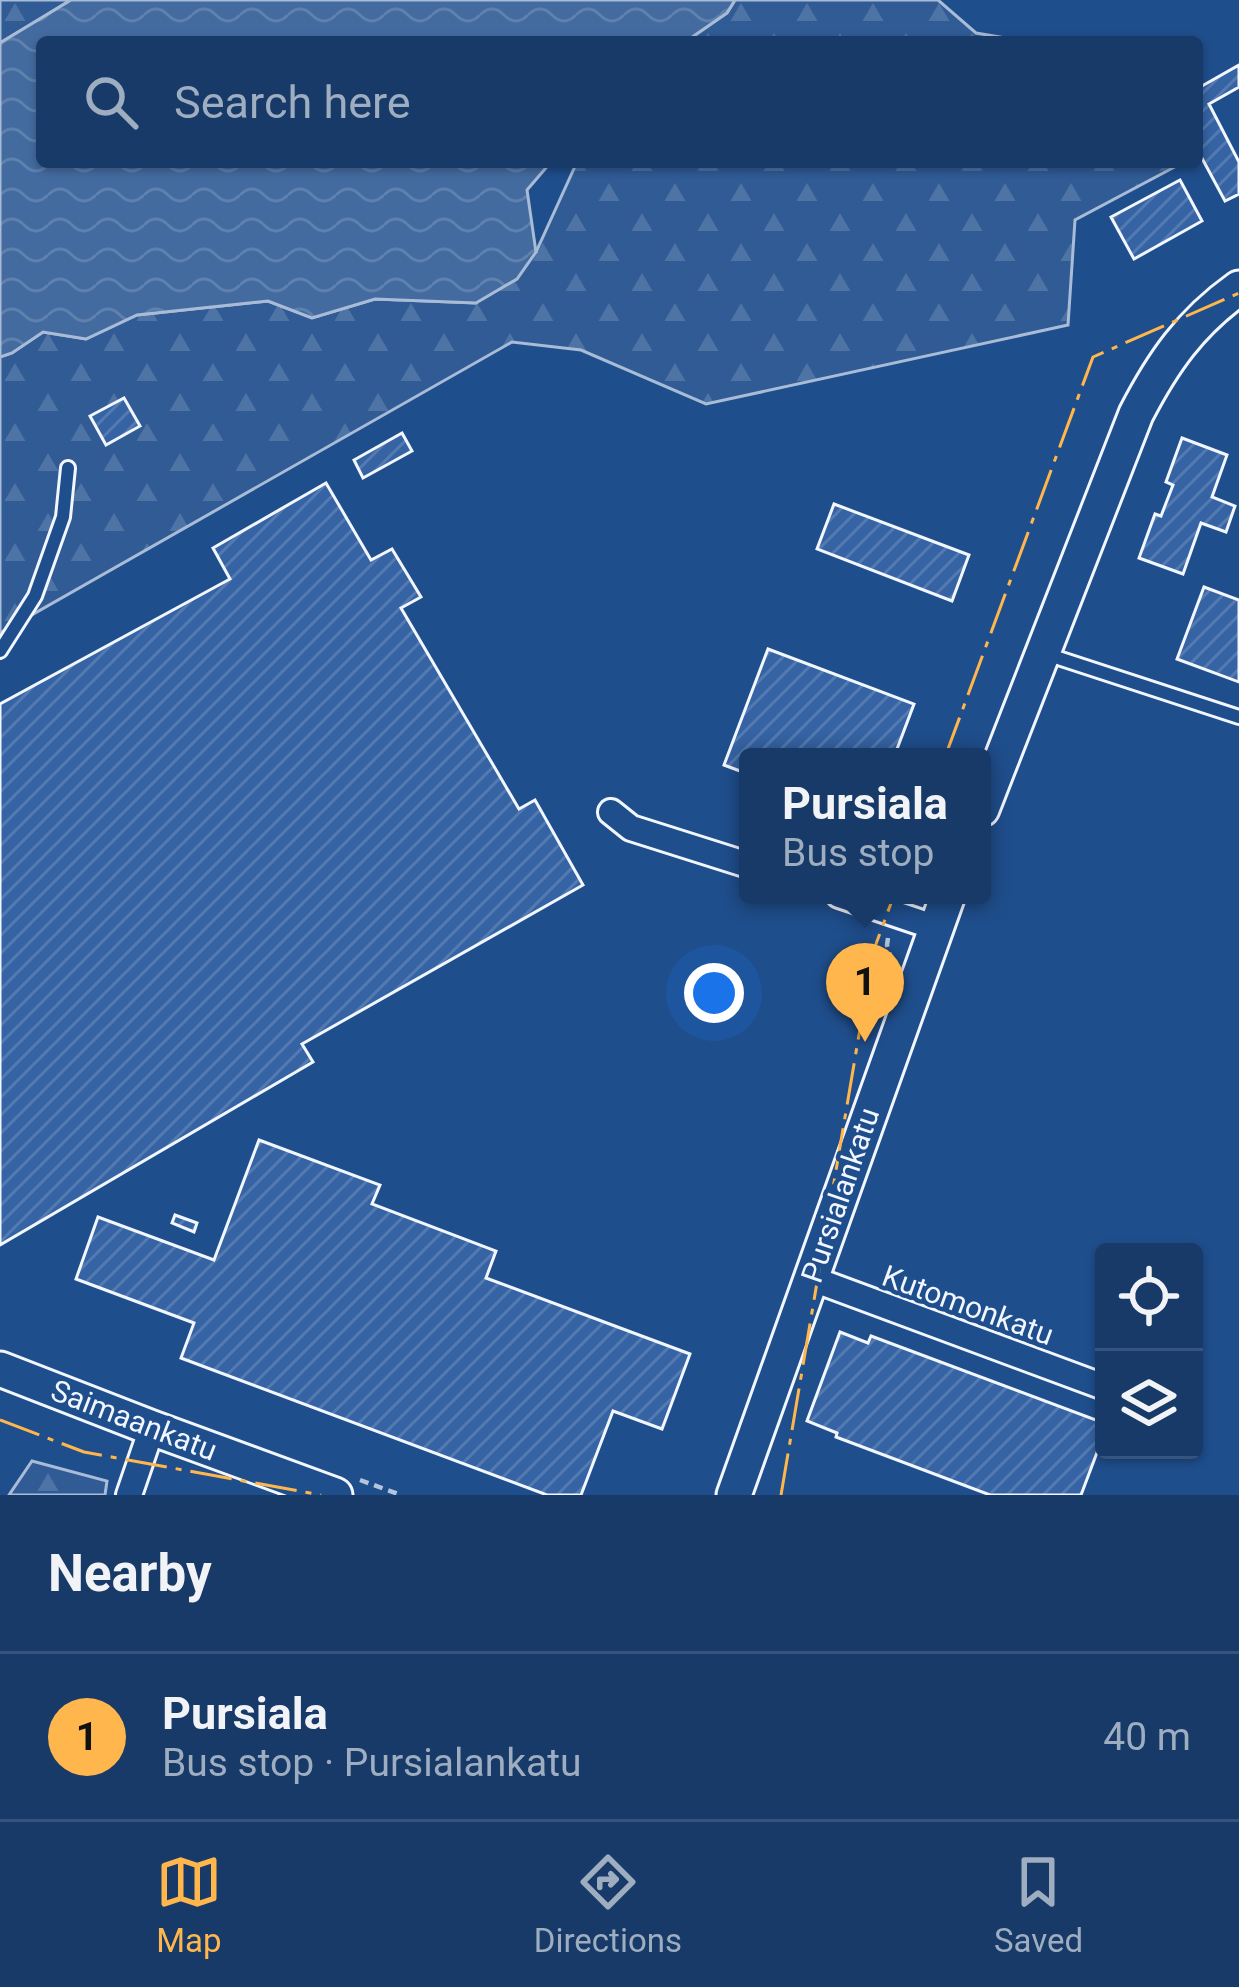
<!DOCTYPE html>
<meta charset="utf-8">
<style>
:root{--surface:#173a69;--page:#20416f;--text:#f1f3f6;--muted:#9eadc0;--line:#36547d;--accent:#ffb74d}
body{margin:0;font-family:Roboto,sans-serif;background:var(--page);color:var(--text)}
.controls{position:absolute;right:36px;bottom:36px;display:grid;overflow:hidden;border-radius:12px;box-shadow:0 3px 9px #0004}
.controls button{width:108px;height:108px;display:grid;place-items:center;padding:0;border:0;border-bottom:3px solid var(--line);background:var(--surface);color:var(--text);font:60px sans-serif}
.you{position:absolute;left:714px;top:993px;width:42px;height:42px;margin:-30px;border:9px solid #fff;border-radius:50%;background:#1a73e8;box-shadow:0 0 0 18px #1a73e833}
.badge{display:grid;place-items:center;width:78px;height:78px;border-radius:50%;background:var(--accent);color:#111;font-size:39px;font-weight:700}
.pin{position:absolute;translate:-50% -99px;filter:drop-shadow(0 3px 6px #0008)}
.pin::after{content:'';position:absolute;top:63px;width:42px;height:36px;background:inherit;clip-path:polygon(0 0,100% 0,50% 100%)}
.popup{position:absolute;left:739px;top:748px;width:252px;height:156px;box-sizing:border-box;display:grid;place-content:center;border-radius:12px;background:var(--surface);filter:drop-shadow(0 3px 9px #0005);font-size:39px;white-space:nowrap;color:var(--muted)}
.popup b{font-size:45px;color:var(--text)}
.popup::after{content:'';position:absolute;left:50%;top:100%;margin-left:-24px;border:24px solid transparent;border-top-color:var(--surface)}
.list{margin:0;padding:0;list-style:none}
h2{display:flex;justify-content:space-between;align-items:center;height:156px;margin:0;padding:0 48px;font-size:51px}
h2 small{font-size:39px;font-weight:400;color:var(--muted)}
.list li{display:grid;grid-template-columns:78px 1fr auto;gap:36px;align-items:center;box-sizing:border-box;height:168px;padding:0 48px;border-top:3px solid var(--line)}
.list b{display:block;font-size:45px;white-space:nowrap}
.list p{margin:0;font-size:39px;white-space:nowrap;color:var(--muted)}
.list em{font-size:39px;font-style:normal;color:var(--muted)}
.icon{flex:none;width:66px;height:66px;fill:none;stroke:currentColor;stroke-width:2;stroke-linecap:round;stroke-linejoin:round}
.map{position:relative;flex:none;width:1239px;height:1495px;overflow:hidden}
.search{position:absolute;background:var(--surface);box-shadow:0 3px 9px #0004;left:36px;right:36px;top:36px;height:132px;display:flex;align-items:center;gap:30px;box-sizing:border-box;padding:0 42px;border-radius:12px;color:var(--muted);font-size:45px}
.sheet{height:324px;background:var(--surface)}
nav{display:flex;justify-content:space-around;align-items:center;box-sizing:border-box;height:168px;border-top:3px solid var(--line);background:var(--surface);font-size:33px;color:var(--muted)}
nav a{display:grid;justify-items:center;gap:6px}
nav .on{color:var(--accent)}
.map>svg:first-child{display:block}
.forest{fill:url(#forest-firs);stroke:#a8bbd7;stroke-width:3}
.water{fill:url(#water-waves);stroke:#a8bbd7;stroke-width:3}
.building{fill:url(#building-hatch);stroke:#f2f6ff;stroke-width:3}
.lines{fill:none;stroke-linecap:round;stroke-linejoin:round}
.lane-casing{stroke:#f2f6ff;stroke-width:18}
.street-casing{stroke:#f2f6ff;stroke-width:30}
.secondary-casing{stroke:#f2f6ff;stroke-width:39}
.path{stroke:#b3c4dc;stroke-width:4.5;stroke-dasharray:9 6;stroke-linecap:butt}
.lane{stroke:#1f4e8c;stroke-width:12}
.street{stroke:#1f4e8c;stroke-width:24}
.secondary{stroke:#1f4e8c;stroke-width:33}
.power{stroke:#ffb74d;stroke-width:3;stroke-dasharray:42 9 6 9;stroke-linecap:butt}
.labels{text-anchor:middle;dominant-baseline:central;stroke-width:9;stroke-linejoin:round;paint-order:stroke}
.street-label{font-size:30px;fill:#f2f6ff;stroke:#1f4e8c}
</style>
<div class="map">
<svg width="1239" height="1495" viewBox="0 0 1239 1495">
<defs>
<pattern id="forest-firs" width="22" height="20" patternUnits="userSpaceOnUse" patternTransform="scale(3)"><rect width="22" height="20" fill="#305b95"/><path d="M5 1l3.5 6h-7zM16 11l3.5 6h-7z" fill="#4e73a5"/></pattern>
<pattern id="water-waves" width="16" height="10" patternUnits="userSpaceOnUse" patternTransform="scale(3)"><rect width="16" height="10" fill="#446ba0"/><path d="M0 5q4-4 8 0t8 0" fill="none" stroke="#5f81ae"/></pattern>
<pattern id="building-hatch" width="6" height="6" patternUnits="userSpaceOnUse" patternTransform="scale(3)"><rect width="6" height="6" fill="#3563a3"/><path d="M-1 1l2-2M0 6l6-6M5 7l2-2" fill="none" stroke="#537ab1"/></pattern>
</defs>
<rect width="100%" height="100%" fill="#1f4e8c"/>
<path class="forest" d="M0 0H71L0 43Z
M735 0H938L976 33 1029 42H685L727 13Z
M577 162H1184L1075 220 1068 325 706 404 581 350 512 342 0 633V357L12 353 43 332 86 339 137 315 268 301 312 318 375 299 476 303 536 252Z
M32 1461 107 1481 105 1495H9Z"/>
<path class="water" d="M71 0H735L727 13 685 42H42V162H551L527 190 536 252 517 279 476 303 375 299 312 318 268 301 137 315 86 339 43 332 12 353 0 357V43Z"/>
<path class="building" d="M1239 65V87L1209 104 1239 162V194L1225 201 1197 149 1199 134 1197 76 1202 86Z
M1180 180 1202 221 1134 259 1111 217Z
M124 398 140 426 106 445 90 416Z
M402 433 412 451 363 478 354 460Z
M1182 438 1227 455 1212 497 1235 506 1226 532 1201 523 1183 574 1139 558 1155 514 1161 516 1173 485 1166 482Z
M326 483 371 560 392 549 421 597 401 608 519 809 535 800 583 885 302 1044 313 1062 0 1245V704L230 579 213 548Z
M834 504 969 555 952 601 817 549Z
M1204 587 1239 600V682L1177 659Z
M768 649 914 704 894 757H748V774L724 765Z
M259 1140 380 1185 372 1204 496 1251 486 1278 690 1354 662 1429 613 1411 581 1495H547L181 1358 194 1323 76 1279 98 1217 214 1260Z
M175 1215 197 1223 194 1232 172 1223Z
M840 1332 868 1343 871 1336 1104 1423V1434L1081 1495H990L836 1437 837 1433 807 1421Z"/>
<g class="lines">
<defs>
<path id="lane" d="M0 651 35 596 63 517 68 468
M1046 654 1239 717"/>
<path id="street" d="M611 812 631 828 748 865
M839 895 934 927
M810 1278 1104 1387
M129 1495 152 1428"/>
<path id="secondary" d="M982 809 1136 414C1163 362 1190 323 1239 288
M0 1369 152 1428 335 1495
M734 1495 948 895"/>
</defs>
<use href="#lane" class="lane-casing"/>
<use href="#street" class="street-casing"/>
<use href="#secondary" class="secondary-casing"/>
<path class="path" d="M888 938 887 945 892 962
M360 1480 401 1495"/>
<use href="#lane" class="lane"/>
<use href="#street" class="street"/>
<use href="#secondary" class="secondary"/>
<path class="power" d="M945 757 1093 357 1239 293
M0 1420 84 1452 321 1495
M781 1495 873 952 894 895"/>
</g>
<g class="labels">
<g class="street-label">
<text transform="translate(840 1195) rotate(-71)">Pursialankatu</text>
<text transform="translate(968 1305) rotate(20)">Kutomonkatu</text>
<text transform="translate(134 1420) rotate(21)">Saimaankatu</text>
</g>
</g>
</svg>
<div class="controls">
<button><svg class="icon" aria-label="locate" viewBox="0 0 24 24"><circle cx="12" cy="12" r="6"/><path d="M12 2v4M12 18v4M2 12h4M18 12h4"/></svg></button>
<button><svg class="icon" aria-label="layers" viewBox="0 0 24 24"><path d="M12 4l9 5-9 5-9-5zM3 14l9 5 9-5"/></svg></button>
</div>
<div class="you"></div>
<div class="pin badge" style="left:865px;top:1042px">1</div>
<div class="popup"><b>Pursiala</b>Bus stop</div>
<div class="search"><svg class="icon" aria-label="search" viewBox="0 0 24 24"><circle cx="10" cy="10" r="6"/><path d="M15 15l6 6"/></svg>Search here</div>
</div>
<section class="sheet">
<h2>Nearby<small></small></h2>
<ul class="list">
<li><span class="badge">1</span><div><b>Pursiala</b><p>Bus stop · Pursialankatu</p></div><em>40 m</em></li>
</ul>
</section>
<nav>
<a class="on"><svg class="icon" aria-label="map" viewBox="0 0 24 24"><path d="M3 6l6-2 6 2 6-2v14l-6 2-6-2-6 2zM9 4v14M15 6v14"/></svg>Map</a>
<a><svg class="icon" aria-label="directions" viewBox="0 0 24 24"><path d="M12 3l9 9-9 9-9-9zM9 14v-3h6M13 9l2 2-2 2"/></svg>Directions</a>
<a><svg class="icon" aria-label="saved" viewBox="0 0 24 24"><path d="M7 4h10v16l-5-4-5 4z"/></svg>Saved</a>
</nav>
